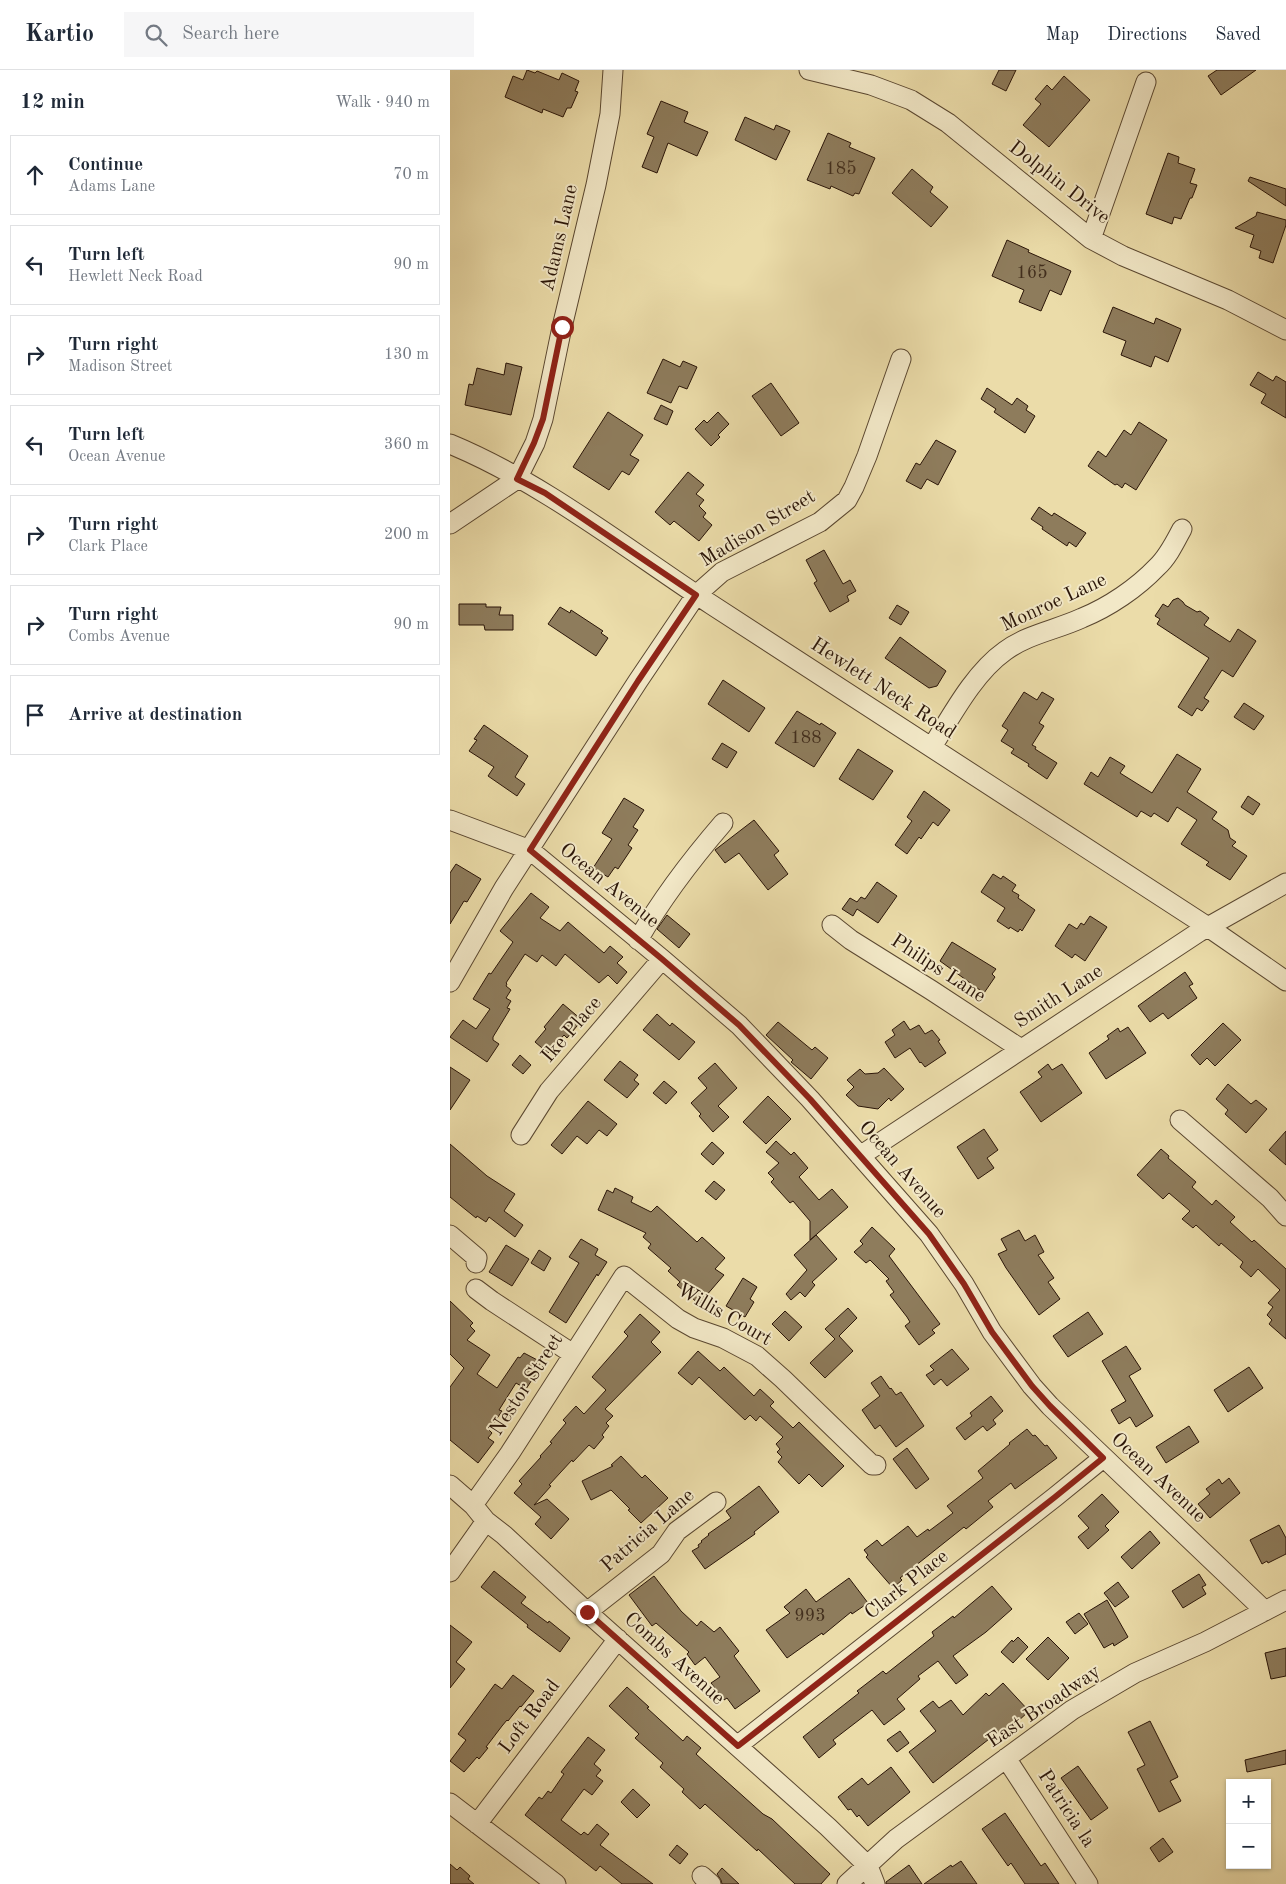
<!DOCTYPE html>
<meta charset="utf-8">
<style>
:root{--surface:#fff;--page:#f6f6f7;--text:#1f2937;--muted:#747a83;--line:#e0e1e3}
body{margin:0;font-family:"Old Standard TT",serif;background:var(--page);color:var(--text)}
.controls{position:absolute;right:15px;bottom:15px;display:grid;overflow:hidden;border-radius:0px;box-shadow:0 1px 4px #0004}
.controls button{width:45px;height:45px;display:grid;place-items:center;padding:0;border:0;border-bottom:1px solid var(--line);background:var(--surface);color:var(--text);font:25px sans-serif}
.stop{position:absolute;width:15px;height:15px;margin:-11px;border:4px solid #8f2418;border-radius:50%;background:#fff}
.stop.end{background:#8f2418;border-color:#fff;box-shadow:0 1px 5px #0008}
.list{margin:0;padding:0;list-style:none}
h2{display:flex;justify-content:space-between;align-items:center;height:65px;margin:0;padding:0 20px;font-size:21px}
h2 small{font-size:16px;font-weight:400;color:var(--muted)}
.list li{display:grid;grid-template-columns:32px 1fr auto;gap:15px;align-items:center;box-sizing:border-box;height:80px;margin:0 10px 10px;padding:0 10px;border:1px solid var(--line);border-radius:0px}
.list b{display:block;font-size:19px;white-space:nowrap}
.list p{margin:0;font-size:16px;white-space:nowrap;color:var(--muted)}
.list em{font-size:16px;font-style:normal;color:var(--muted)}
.icon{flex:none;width:28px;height:28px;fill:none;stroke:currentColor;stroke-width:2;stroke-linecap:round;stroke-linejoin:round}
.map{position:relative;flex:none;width:836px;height:1814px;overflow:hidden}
header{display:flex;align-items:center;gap:30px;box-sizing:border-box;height:70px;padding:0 25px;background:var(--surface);border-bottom:1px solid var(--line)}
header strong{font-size:24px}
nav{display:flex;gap:28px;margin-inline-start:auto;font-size:18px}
.search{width:350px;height:45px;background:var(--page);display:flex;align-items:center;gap:12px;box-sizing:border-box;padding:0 18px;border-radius:0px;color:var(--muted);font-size:19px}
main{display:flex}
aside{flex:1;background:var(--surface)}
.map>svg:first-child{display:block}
.building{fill:#8e7c5c;stroke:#2a1508}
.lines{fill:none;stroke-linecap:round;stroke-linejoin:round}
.minor-casing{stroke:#5a4730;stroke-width:21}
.minor{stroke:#f2e8c7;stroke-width:19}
.route{stroke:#8f2418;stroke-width:6}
.labels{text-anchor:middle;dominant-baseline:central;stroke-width:4;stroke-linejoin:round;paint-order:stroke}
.number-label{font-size:18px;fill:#432f1d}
.street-label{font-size:20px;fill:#2a1508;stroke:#f2e8c7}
</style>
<header>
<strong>Kartio</strong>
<div class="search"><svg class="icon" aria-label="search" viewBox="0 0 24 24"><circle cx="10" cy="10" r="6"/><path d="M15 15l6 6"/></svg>Search here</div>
<nav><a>Map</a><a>Directions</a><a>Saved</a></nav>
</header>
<main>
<aside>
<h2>12 min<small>Walk · 940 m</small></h2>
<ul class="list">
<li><svg class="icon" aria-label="ahead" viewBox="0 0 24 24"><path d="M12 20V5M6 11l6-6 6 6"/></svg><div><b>Continue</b><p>Adams Lane</p></div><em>70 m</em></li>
<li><svg class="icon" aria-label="left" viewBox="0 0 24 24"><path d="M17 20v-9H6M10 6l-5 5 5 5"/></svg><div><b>Turn left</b><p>Hewlett Neck Road</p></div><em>90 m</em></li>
<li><svg class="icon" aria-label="right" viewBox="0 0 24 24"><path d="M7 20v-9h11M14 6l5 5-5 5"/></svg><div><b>Turn right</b><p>Madison Street</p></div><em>130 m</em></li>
<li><svg class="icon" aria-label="left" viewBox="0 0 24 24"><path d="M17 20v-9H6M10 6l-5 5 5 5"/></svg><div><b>Turn left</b><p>Ocean Avenue</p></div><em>360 m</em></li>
<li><svg class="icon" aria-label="right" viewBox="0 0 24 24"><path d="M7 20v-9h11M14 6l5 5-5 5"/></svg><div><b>Turn right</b><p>Clark Place</p></div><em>200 m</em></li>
<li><svg class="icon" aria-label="right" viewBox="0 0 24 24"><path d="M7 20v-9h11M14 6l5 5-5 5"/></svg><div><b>Turn right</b><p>Combs Avenue</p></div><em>90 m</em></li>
<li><svg class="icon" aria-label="arrive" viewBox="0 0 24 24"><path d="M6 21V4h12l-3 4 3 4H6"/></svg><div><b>Arrive at destination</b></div></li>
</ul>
</aside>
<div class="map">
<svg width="836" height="1814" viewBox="0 0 836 1814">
<rect width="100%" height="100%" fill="#ebdca9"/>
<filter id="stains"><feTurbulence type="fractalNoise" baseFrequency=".004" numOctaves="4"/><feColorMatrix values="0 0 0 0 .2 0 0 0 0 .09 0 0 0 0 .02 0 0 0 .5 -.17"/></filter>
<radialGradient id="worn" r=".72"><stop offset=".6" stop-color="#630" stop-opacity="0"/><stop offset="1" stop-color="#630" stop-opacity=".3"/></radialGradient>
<path class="building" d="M77 0 85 3 87 1 109 10 112 3 129 11 125 21 128 22 121 38H117L113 47 93 39 92 43 55 27 63 6 73 10Z
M549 0H566L556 21 542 14Z
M767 0H806L771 25 758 6Z
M614 6 640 30 599 77 573 55 591 34 585 29 597 15 602 20Z
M211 31 238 42 234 52 258 62 247 86 218 73 207 103 192 97 204 67 197 64Z
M295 47 324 60 326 55 340 61 326 90 285 70Z
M378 63 401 73 399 77 425 88 409 124 405 123 403 126 381 116 380 119 357 110Z
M718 83 729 87 728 93 745 99 740 113 747 115 742 128H740L731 149 724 147 722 154 696 144Z
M462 99 483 117 480 122 498 137 481 157 442 123Z
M800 107 836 119V136L798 111Z
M807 142 836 150V155L823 193 809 188 811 181 800 177 804 165 785 158 806 146Z
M557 170 579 180 578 182 621 201 611 225 600 220 591 241 569 232 574 220 542 206Z
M663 237 704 254 706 248 731 259 718 292 705 286 701 297 671 285 676 271 653 262Z
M213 289 230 297 233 291 247 297 237 319 229 316 221 333 197 323Z
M56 293 72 297 61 345 15 335 19 314 23 315 27 298 54 305Z
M808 302 823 311 826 306 836 312V348L811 333 816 324 800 315Z
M321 313 349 353 331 366 302 326Z
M537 318 562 335 567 328 578 336 576 340 585 346 575 363 544 342 546 339 531 329Z
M211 335 223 341 217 355 204 349Z
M158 342 193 365 180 385 189 390 179 405 172 401 159 420 123 397Z
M268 342 279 354 268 365 270 367 261 376 245 359 254 350 257 353Z
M689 352 717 370 686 420 675 413 672 418 667 414 665 415 638 396 648 381 656 387 674 360 681 365Z
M486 370 506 381 488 415 477 409 471 419 456 411 466 393 470 395Z
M238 402 254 415 246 424 254 430 249 436 256 443 253 447 262 455 249 471 224 451 220 455 205 442Z
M589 437 602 446 604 443 636 463 626 477 619 472 617 476 592 459 593 457 581 449Z
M374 480 393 514 400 510 406 521 397 526 399 531 380 542 364 513 367 511 356 490Z
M728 528 733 532 735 535 747 542 750 541 759 548 754 555 780 572 788 559 806 571 783 607 772 600 754 628 759 631 752 641 747 638 742 646 728 637 759 588 707 554 710 549 705 546 713 534 718 537 723 530Z
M9 534H36V537H51L49 545H63V560H35L34 555H9Z
M447 535 459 542 451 555 439 548Z
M110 537 120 543 121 540 153 561 151 563 158 568 146 586 98 554Z
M450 567 496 601 487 616 479 618 435 588Z
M273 610 315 638 299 662 258 634Z
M574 622 587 630 592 622 604 629 589 653 594 656 582 675 586 677 585 679 607 693 597 709 578 696 579 694 561 683 564 679 551 671 558 660 552 656Z
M794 633 814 646 804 660 784 647Z
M347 641 370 655 371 653 386 663 364 697 325 673Z
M34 655 78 686 65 707 75 714 67 726 38 706 44 697 19 681 27 670 24 669Z
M272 673 287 682 277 698 262 689Z
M408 679 443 701 423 730 389 709Z
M727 684 751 699 737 722 767 742 762 749 778 760 780 768 786 772 782 776 797 786 780 810 756 795 759 792 731 774 747 750 727 737 718 752 704 743 701 747 691 741 687 747 634 714 641 702 648 707 660 687 675 696 670 703 702 723Z
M474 721 500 740 488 756 483 752 471 769 469 767 457 784 445 775 462 751 457 747Z
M798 726 810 734 803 745 791 737Z
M174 728 194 740 183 757 188 760 178 775 182 778 168 799 165 797 158 807 143 798 162 769 152 763Z
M304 750 329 781 324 785 338 804 318 820 289 783 275 793 265 780Z
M6 794 31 809 17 832 14 831 0 854V803Z
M543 804 551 809 553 806 566 815 562 821 569 825 568 828 585 840 572 861 570 859 568 862 560 857 559 859 547 851 555 838 531 822Z
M427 812 447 826 428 853 407 839 403 846 392 839 400 828 407 832 411 827 415 829Z
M81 823 99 837 90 848 110 861 118 852 154 883 160 876 173 887 167 893 177 902 167 914 158 905 149 913 115 884 106 896 92 885 87 892 75 884 56 913 57 914 56 916 61 920 56 928 61 931 57 938 60 939 43 967V970L49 974 37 992 0 967 13 950 26 959 40 939 23 929 39 903 41 904 63 872 50 861Z
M217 845 240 864 229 878 207 859Z
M640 846 657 857 635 891 625 884 622 888 605 876 619 854 627 859 631 853 634 855Z
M502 872 546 899 542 904 545 907 534 923 490 891Z
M735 902 743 914 739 916 747 928 718 949 713 943 700 952 688 936Z
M113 934 132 950 117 968 114 965 98 983 85 972 96 959 94 957Z
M207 944 220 956 222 953 245 972 229 990 193 960Z
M454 951 460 960 469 955 475 964 482 960 490 970 488 971 496 983 475 997 471 992 470 993 460 978 445 988 435 972 445 965 442 960Z
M328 952 362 980 365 977 378 988 361 1009 341 992 343 990 316 965Z
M773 953 791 970 765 996 757 988 750 995 741 985Z
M678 957 696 983 656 1009 639 983 659 969 657 966 668 958 670 962Z
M70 985 81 995 73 1004 62 995Z
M170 991 188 1005 184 1010 189 1014 177 1028 154 1010Z
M265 993 287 1018 268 1036 279 1047 263 1062 249 1046 251 1044 241 1033 257 1018 248 1008Z
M598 994 602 1000 612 994 632 1023 591 1052 570 1022 592 1007 588 1002Z
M0 997 20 1010 0 1040Z
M434 998 454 1019 441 1031 439 1028 428 1039 408 1036 396 1025 404 1017 397 1010 410 999 415 1004 428 1003Z
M214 1011 227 1022 216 1034 203 1023Z
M778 1014 801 1034 806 1030 817 1039 796 1063 775 1044 778 1040 766 1029Z
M318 1026 341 1049 316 1074 293 1052Z
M138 1031 167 1054 157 1066 149 1060 137 1074 127 1066 112 1084 101 1075Z
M534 1059 548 1080 537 1088 544 1098 528 1109 507 1077Z
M836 1061V1095L819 1080Z
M326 1071 341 1085 344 1082 358 1098 349 1107 369 1130 382 1119 398 1137 360 1170V1151L343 1131 340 1133 321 1112 324 1109 318 1103 329 1093 316 1082Z
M262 1072 274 1083 263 1095 251 1084Z
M0 1074 37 1106 65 1124 54 1141 73 1155 65 1167 39 1147 36 1152 27 1146 26 1148 0 1127Z
M711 1079 719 1086 718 1088 746 1112 742 1117 762 1135 766 1130 785 1147 780 1152 802 1172 804 1170 836 1199V1269L819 1254 822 1250 817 1245 823 1237 818 1233 830 1220 808 1199 801 1207 790 1197 793 1192 771 1173 769 1176 746 1155 743 1158 732 1149 740 1141 719 1123 713 1129 687 1105Z
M264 1111 275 1120 266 1130 255 1121Z
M165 1118 183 1127 181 1132 201 1142 207 1136 247 1172 252 1167 275 1188 265 1199 274 1205 249 1234 227 1215 230 1212 218 1201 221 1198 198 1178 201 1174 193 1167 196 1163 148 1140 157 1120 163 1123Z
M422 1157 445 1179 439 1186 490 1254 482 1260 485 1263 469 1275 455 1256 460 1252 457 1247 440 1225 444 1222 436 1211 439 1209 420 1190 416 1193 404 1182 413 1174 410 1171Z
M569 1160 575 1171 585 1165 594 1182 588 1185 604 1208 598 1212 610 1229 589 1245 556 1198 548 1184 557 1180 551 1169Z
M366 1165 387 1189 362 1212 365 1215 355 1227 350 1222 341 1230 336 1224 357 1200 344 1185Z
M131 1169 148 1179 145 1185 157 1192 148 1206 147 1204 116 1253 99 1242 129 1193 119 1187Z
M56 1175 79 1189 62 1216 39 1202Z
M89 1180 101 1188 94 1201 81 1193Z
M293 1208 307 1217 300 1229 304 1232 295 1247 276 1236Z
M0 1231 23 1253 20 1256 25 1261 17 1270 40 1285 27 1304 47 1318 68 1287 70 1288 74 1283 93 1293 76 1319 66 1313 49 1340 52 1341 39 1360 42 1363 38 1368 44 1372 28 1393 0 1370V1317L14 1298 0 1284Z
M398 1238 407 1248 389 1266 403 1281 375 1308 360 1293 385 1269 375 1259Z
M335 1241 352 1257 339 1271 322 1254Z
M638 1242 653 1264 618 1287 603 1266Z
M190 1244 210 1262 201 1272 211 1282 155 1339 163 1346 156 1353 159 1356 152 1365 154 1367 144 1379 139 1375 123 1392 122 1390 99 1415 101 1416 84 1435 97 1429 119 1449 101 1469 85 1454 91 1447 64 1423 72 1414 69 1411 91 1387 90 1386 102 1373 100 1372 116 1353 113 1350 126 1336 134 1344 156 1320 142 1307 178 1266 174 1262Z
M676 1276 691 1299 679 1306 703 1346 686 1357 680 1347 669 1354 661 1340 676 1331 652 1291Z
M502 1279 519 1299 497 1316 491 1309 484 1315 476 1305 484 1300 480 1296Z
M248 1281 270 1301 274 1297 304 1326 310 1319 324 1332 320 1336 343 1358 349 1352 394 1396 372 1417 359 1404 349 1414 328 1392 332 1387 327 1382 330 1379 326 1374 333 1367 310 1346 306 1351 300 1345 295 1350 249 1307 242 1315 228 1303Z
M799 1297 813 1318 778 1342 764 1320Z
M431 1306 440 1319 441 1318 446 1325 451 1322 474 1356 446 1377 430 1355 425 1359 412 1340 430 1326 421 1313Z
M541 1326 553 1341 543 1350 546 1354 537 1361 533 1356 515 1370 506 1358 522 1346 520 1343Z
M739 1356 749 1372 716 1393 706 1377Z
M577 1359 583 1366 585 1365 595 1376 597 1375 607 1388 565 1419 561 1413 538 1431 543 1437 516 1459 514 1457 450 1508 452 1510 443 1518 416 1487 418 1485 414 1480 427 1470 432 1476 458 1456 467 1467 478 1459 479 1461 503 1443 497 1436 533 1408 528 1401 560 1374 559 1373Z
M457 1378 479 1409 466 1419 443 1389Z
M171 1386 192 1408 195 1405 218 1428 191 1453 178 1440 180 1439 161 1420 141 1430 132 1411 163 1396 161 1395Z
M779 1408 790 1423 760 1448 748 1434 760 1424 756 1419 769 1409 772 1414Z
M309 1416 329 1442 304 1462 305 1464 255 1499 242 1481 249 1477 248 1475 252 1472 251 1471 259 1465 258 1464 281 1448 276 1441Z
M652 1424 669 1442 655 1456 659 1460 638 1479 628 1467 639 1458 628 1446Z
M829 1455 836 1468V1484L818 1493 817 1491 812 1494 800 1470Z
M700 1461 710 1473 682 1499 671 1487Z
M44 1501 76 1527 71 1533 98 1553 99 1551 120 1568 110 1582 77 1557 78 1555 31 1517Z
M749 1504 756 1515 752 1517 756 1524 733 1538 722 1521Z
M204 1506 231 1541 247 1556 251 1551 264 1562 270 1557 289 1581 284 1586 310 1621 285 1639 277 1628 274 1630 261 1613 270 1607 255 1587 245 1595 237 1584 239 1582 206 1553 202 1556 179 1525Z
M399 1508 418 1533 402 1544 401 1542 373 1565 372 1563 337 1588 316 1560 340 1543 334 1537 356 1519 366 1532Z
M668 1512 679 1527 665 1537 654 1523Z
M542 1516 562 1539 536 1562 503 1586 518 1605 506 1614 488 1591 468 1606 470 1609 447 1629 455 1639 434 1655 422 1640 383 1670 386 1674 369 1688 353 1667 409 1623 407 1621 433 1601 436 1604 484 1566 482 1562 503 1546 504 1548Z
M657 1530 678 1567 664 1576 663 1573 654 1578 634 1544Z
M629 1543 638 1554 625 1564 616 1552Z
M0 1555 22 1572 6 1592 15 1599 0 1618Z
M568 1567 578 1577 563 1593 551 1582 562 1570 563 1572Z
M598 1567 619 1588 598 1610 576 1589Z
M836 1578V1606L821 1609 815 1583Z
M63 1605 84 1621 71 1637 70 1636 58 1651 57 1650 52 1656 36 1677 38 1678 29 1689 27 1687 14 1702 0 1691 16 1670 8 1664 45 1614 52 1619Z
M553 1613 579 1641 552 1666 548 1662 483 1713 459 1682 486 1661 470 1641 483 1631 489 1638 501 1630 513 1645 536 1623 539 1626Z
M177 1617 199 1637 197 1638 233 1671 237 1666 251 1678 246 1684 313 1744 322 1749 380 1804 371 1814H345L308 1779 307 1781 255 1734 250 1739 232 1722 234 1719 210 1697 213 1693 185 1668 189 1664 159 1636Z
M700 1651 728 1707 720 1711 731 1731 709 1742 687 1699 695 1695 678 1662Z
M450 1661 459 1673 447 1682 437 1670Z
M138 1667 155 1680 144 1694 151 1700 146 1706 153 1711 142 1725 134 1719 111 1750 131 1765 134 1762 138 1765 147 1754 159 1764 150 1775 203 1814H172L150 1796 146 1801 75 1745 89 1727 92 1729 98 1721 101 1723 114 1704 111 1702Z
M836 1680V1694L797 1702 795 1690Z
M628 1696 658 1738 641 1750 611 1708Z
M441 1697 460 1722 418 1756 409 1745 407 1747 401 1739 398 1740 388 1727 412 1708 418 1715Z
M183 1719 200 1735 187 1748 171 1732Z
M555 1743 591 1796 595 1793 609 1814H575L561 1793 558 1796 532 1759Z
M713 1768 723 1782 709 1792 700 1778Z
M227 1775 238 1784 230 1794 219 1785Z
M511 1791 527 1814H474L501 1795 502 1797Z
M0 1794 7 1800 10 1797 20 1806 18 1809 24 1814H0Z
M459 1795 472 1814H436V1812Z
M272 1798 289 1814H272L271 1810 267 1804Z"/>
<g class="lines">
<defs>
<path id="minor" d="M359 0 421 15 461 30 498 53 641 169 673 186 778 230 836 260
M641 169 696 12
M0 374C92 412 178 480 262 535 427 642 592 750 758 857L836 911
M0 454 67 409 85 373 93 349 112 257 146 115 160 44 163 0
M482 677C502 645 524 603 555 581 578 564 606 560 632 548 659 537 687 518 707 497 718 487 725 472 732 459
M0 750 80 780 212 889 289 955 360 1029 479 1164 514 1214 542 1262 582 1316 600 1336 815 1541
M382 855 401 870 481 920 571 979
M188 870C212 828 242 789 273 753
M0 912 54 818 188 611 246 525 272 502 370 452 397 430 404 417 417 386 451 289
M730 1050 820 1128 836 1146
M71 1065 99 1021 212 889
M410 1086 749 862 836 813
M0 1165 27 1188 26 1193
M26 1219 42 1231 123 1284
M0 1415 23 1435 36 1451 54 1465 137 1542 378 1757 418 1796 425 1814
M23 1435 60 1383 174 1206 228 1249 244 1258 273 1268 307 1286 333 1309 422 1395H426
M0 1502 36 1451
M137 1542 211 1484 227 1461 266 1432
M287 1676 605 1427 653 1388
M556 1688 638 1814
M0 1733 106 1814
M27 1754 168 1569
M252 1806 261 1814
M397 1814 446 1769 622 1640 685 1603 755 1572 836 1530"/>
</defs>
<use href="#minor" class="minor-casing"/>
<use href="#minor" class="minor"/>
</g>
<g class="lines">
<path class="route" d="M112 257 93 349 84 373 67 409 95 423 246 525 188 611 80 780 212 889 289 955 360 1029 479 1164 514 1214 542 1262 582 1316 600 1336 653 1388 605 1427 288 1676 137 1542"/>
</g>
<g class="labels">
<g class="number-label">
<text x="391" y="99">185</text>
<text x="582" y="203">165</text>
<text x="356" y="668">188</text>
<text x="360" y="1546">993</text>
</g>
<g class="street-label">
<text transform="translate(609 113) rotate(38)">Dolphin Drive</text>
<text transform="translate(110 168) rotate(-77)">Adams Lane</text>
<text transform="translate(308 459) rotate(-31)">Madison Street</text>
<text transform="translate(604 533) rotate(-25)">Monroe Lane</text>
<text transform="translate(433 619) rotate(33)">Hewlett Neck Road</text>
<text transform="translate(159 816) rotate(39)">Ocean Avenue</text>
<text transform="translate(488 899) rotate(33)">Philips Lane</text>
<text transform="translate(609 927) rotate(-33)">Smith Lane</text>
<text transform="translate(122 960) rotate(-49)">Ike Place</text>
<text transform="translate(452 1100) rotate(49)">Ocean Avenue</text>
<text transform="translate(274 1245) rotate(30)">Willis Court</text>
<text transform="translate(77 1315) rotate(-57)">Nestor Street</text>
<text transform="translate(708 1408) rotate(43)">Ocean Avenue</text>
<text transform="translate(198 1461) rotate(-41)">Patricia Lane</text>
<text transform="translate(457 1515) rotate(-38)">Clark Place</text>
<text transform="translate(224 1589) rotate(42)">Combs Avenue</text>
<text transform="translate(594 1637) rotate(-34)">East Broadway</text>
<text transform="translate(80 1647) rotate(-53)">Loft Road</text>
<text transform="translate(616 1739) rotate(57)">Patricia la</text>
</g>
</g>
<rect width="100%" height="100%" filter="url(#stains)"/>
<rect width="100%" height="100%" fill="url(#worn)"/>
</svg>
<div class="controls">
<button>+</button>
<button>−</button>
</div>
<div class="stop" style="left:112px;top:257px"></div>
<div class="stop end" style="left:137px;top:1542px"></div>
</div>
</main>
